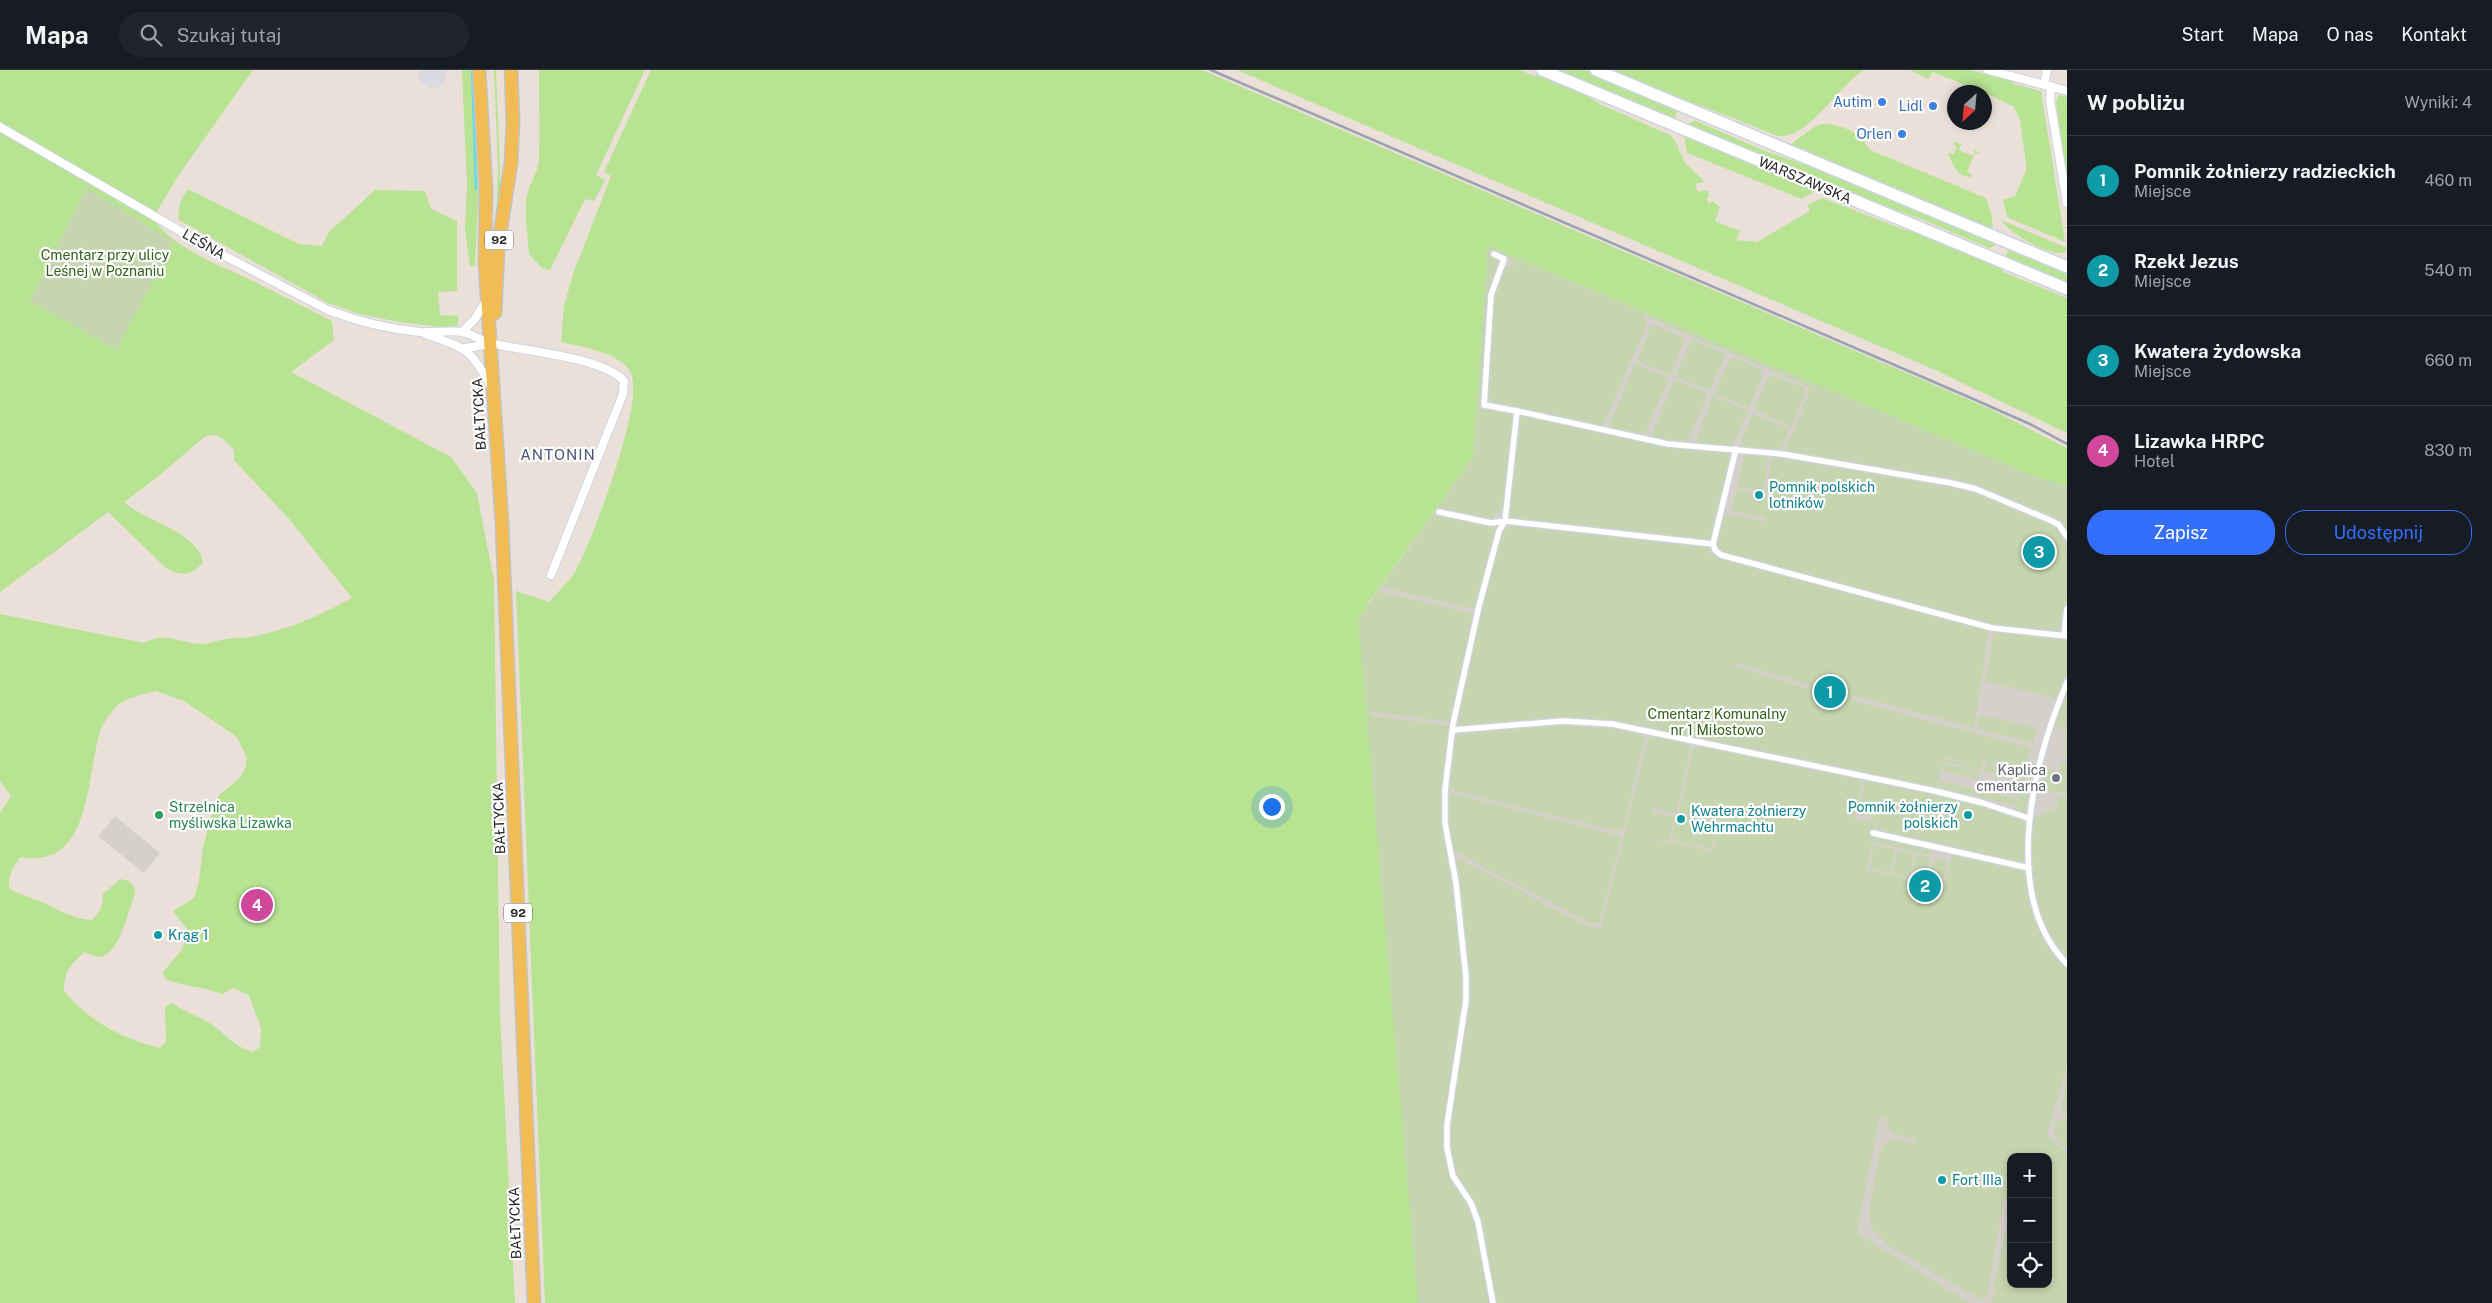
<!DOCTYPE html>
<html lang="pl">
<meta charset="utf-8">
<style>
:root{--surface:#171b24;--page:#20242c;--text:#f1f3f6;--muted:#9ea1a6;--line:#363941;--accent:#336efc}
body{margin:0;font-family:"Public Sans",sans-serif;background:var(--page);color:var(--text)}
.controls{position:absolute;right:15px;bottom:15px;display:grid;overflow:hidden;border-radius:10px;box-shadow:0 2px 8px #0003}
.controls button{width:45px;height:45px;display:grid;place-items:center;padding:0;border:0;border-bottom:1px solid var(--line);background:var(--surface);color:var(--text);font:25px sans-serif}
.compass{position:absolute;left:1947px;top:15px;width:45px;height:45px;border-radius:50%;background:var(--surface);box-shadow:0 2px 8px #0003;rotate:206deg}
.you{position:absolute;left:1271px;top:736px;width:18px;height:18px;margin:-12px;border:4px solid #fff;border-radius:50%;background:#1a73e8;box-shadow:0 0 0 8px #1a73e833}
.badge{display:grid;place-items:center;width:32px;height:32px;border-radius:50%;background:var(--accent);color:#fff;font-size:16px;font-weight:700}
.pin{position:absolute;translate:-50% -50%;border:2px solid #fff;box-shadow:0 1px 5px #0006}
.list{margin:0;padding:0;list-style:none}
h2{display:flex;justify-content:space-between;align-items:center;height:65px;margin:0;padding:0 20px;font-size:21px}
h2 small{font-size:16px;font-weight:400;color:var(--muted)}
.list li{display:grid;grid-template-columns:32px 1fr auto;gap:15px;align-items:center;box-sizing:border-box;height:90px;padding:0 20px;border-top:1px solid var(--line)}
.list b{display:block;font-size:19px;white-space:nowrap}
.list p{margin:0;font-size:16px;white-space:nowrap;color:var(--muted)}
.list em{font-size:16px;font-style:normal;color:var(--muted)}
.actions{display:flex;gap:10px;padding:15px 20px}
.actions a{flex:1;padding:11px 0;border:1px solid var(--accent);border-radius:20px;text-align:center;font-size:18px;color:var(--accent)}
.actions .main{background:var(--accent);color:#fff}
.icon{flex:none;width:28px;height:28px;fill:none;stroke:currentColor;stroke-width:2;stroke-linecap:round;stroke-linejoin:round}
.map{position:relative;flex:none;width:2067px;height:1233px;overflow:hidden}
header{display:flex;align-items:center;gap:30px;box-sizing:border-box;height:70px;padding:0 25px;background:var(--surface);border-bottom:1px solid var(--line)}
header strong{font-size:24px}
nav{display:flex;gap:28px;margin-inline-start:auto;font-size:18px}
.search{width:350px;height:45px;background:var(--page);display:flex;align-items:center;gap:12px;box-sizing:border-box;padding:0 18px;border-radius:28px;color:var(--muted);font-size:19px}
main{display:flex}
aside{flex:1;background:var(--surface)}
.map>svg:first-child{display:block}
.industrial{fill:#dbd9e2}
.green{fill:#b7e393;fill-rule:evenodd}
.cemetery{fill:#c5d5af;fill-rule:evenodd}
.plaza{fill:#d6d0cb;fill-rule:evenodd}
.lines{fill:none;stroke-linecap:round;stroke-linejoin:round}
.stream{stroke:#68daf0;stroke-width:2.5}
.pedestrian-casing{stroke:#cdd3e1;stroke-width:8}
.minor-casing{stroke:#cdd3e1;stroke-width:10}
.secondary-casing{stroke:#cdd3e1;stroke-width:14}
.primary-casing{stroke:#c3c3c3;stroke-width:15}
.pedestrian{stroke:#fff;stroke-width:5.5}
.minor{stroke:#fff;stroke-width:8}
.secondary{stroke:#fff;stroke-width:11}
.primary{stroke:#f2bc55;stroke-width:12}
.rail{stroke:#9ba1b2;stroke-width:2.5}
.shop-dot{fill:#3f7fe0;stroke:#fff;stroke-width:2}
.culture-dot{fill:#0f9aa8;stroke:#fff;stroke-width:2}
.worship-dot{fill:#6b7280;stroke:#fff;stroke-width:2}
.leisure-dot{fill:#2e9e5b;stroke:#fff;stroke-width:2}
.labels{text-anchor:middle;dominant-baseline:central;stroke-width:4.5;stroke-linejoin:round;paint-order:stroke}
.shield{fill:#fff;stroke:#686868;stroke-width:1}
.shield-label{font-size:12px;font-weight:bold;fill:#272727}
.shop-label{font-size:14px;fill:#366cbe;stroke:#fff;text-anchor:end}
.street-label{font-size:14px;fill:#272727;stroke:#fff}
.park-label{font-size:14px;fill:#306418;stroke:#fff}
.culture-label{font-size:14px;fill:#0d838f;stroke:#fff;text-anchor:start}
.worship-label{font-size:14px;fill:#5b616d;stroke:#fff;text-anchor:end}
.leisure-label{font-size:14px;fill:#27864d;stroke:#fff;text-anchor:start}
.neighbourhood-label{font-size:15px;letter-spacing:1px;fill:#475578;stroke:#fff}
</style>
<header>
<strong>Mapa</strong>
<div class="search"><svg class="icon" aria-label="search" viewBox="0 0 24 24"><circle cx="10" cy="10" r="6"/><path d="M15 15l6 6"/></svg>Szukaj tutaj</div>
<nav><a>Start</a><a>Mapa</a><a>O nas</a><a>Kontakt</a></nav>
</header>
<main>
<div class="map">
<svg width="2067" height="1233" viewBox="0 0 2067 1233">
<rect width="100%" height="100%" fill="#eae0d8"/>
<path class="industrial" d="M419 0H446L445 10 440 17 430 19 419 11Z"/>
<path class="green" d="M0 0H253L178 106 153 148C175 180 220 195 253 211 279 224 306 238 332 251L334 270 291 302 451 387 477 423 494 511 500 945 515 1233H0V743L11 726 0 711V544L144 573C167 560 183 575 204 574 211 573 219 570 226 569 234 567 242 569 249 567 286 561 319 546 352 528L290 450 234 390V380C225 370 216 360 203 368L154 410 124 432C146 452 200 463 203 493 191 506 180 507 165 497L108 442 0 522ZM156 621 184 631 237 667 246 686V697L240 708 219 725 211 747 203 777 199 811 194 828 173 841 189 862 181 881 163 902 165 909C183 917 203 916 222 924L233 918 249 925 261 958 260 977 253 982C229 974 229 966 211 954 199 946 185 943 173 933L165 937 166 972 160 978C122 969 89 951 64 921 64 901 70 895 85 882 89 884 95 887 100 887 120 884 128 841 135 824L134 816 129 811 120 809 103 824C103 835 100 843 92 850 71 849 56 838 37 830 27 826 18 824 9 818 9 805 12 797 21 787 92 800 86 706 100 662 102 654 111 642 117 636 124 628 145 624 156 621Z
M462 0H474L479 112 475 196H470L465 159 467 116Z
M494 0H496L501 125 496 153 498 96Z
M539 0H645L596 105 605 110 594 131 585 129 550 200 542 198 529 184C528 163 523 143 528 122 531 111 538 102 539 90 540 60 539 30 539 0Z
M651 0H1202L1988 338 2067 378V1233H545L516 521 549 532C557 522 570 512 576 500 592 470 647 329 630 301 618 282 582 277 561 272L564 236 573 204 611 106 604 102ZM1488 176 1690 261 1739 284 1365 538 1473 387ZM2011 1087H2048V1214H2011Z
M1237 0H1520L1536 7 1538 3 1573 17 1600 34 1670 65 1676 72 1684 92 1705 112 1695 114 1698 122 1707 120 1710 126 1707 127 1708 134 1713 131 1720 137 1715 151 1740 161 1736 170 1757 172 1810 141 1807 135 1823 128 1902 159 1929 166 2002 197 2003 202 2067 228V363L1933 299Z
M1554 0H1585L1678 39 1674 50Z
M1608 0H1864C1838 15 1809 70 1777 66 1721 42 1664 23 1608 0Z
M1910 0H1970L2015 11 2014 14 2041 21 2065 172 2007 147 2003 130 2015 126 2026 101V94L2020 50 2014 37 1984 22 1932 2 1929 9Z
M2059 25 2067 27V110L2056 31Z
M1696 51 1765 81 1833 104 1995 173V176L1989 178 1924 150 1856 126 1688 56 1690 52Z
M1822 54C1833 53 1852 59 1861 67 1865 70 1866 76 1870 80L1986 128 1992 147 1993 161 1790 75 1814 57Z
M1684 64 1817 120 1802 129 1687 83Z
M1954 72 1961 74 1959 80 1973 86 1975 80 1981 84 1975 83 1967 102 1972 105 1971 107C1957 107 1953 95 1948 83L1954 84 1955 81 1951 78 1956 80 1957 77 1953 74Z
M188 119 299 174 322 176 329 162 375 120 425 121 431 139 457 151V221L438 222 440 245 458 246V256L440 257 399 252 359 244 328 233 179 150C177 137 181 129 188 119Z
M2001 150 2067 178 2064 183C2047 185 2011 164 2001 150Z
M2009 178 2067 202V214L2005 188Z"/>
<path class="cemetery" d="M86 118 173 171 117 280 30 231Z
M1488 176 2032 405 2067 416V1233H1418L1358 549 1473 387ZM2011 1087H2048V1214H2011Z"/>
<path class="plaza" d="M1494 183 1517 193 1516 195H1509L1501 200 1493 225 1485 326 1494 336 1603 356 1647 255 1644 250 1645 246 1808 316 1809 323 1786 378 1788 383 1958 412 1988 421 2051 447 2064 457 2067 461V477L2061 461 2054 454 1971 421 1772 386 1766 421 1771 422 1770 425H1768L1767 428 1750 425V421L1737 419 1731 441 1765 447V451L1723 444 1716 474 1718 480 1725 485 2009 559 2060 561 2067 526V568L1994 561 1985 611 2055 628 2058 626 2067 604V617L2054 656 2067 660 2065 677 2067 684H2065L2064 687 2067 688V694L2061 692 2060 702 2047 699 2042 716 2050 722 2056 721 2067 724V729L2057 726V738L2033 748 2031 790 2037 830 2044 854 2056 877 2067 891V898L2045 868 2032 831 2027 805 2022 800 1952 783 1944 817 1929 814 1928 817 1923 816V812L1866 800 1872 772 1931 785 1932 778 1928 777V773L2021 794 2025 789 2026 755 2022 750 1972 733 1865 710 1858 744 1872 747 1871 752 1878 754 1876 762V754L1854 749 1863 709 1700 676 1698 678 1693 677 1679 742 1718 751 1727 747 1719 752 1712 781 1672 772 1670 774 1648 769 1669 772 1675 747 1653 742 1654 738 1676 744 1691 677 1685 673 1652 666 1648 670 1601 858 1588 856 1459 789 1454 792 1468 898 1469 928 1450 1056 1449 1078 1457 1109 1474 1134 1482 1154 1496 1233H1489L1474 1147 1454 1112 1445 1078V1055L1465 928 1464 899 1443 752V714L1450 658 1447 655 1372 646V642L1449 652 1451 650 1474 544 1379 521 1380 517 1473 539 1476 537 1497 459 1493 456 1437 444 1438 440 1490 450 1498 443 1503 441 1514 343 1483 337 1490 225 1499 196 1497 188 1492 185ZM1655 255 1685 268 1671 305 1637 291 1651 257ZM1692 270 1724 283 1726 286 1710 320 1675 307ZM1733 288 1760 299 1763 304 1749 338 1714 324 1729 291ZM1635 294 1669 308 1644 366 1608 358ZM1774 305 1803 317 1806 321 1791 357 1754 340 1767 308ZM1674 310 1708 323 1687 374 1664 371 1653 368 1651 366ZM1713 326 1748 341 1732 377 1695 373ZM1521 344 1662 375 1729 383 1732 387 1711 470 1511 448 1508 444 1518 347ZM1753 344 1790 359 1781 379 1777 381 1745 378 1741 375V370ZM1745 384 1769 386 1763 421 1737 417ZM1512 455 1710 476 1708 483 1724 489 1989 560 1974 658 1853 625 1851 630 2031 678 2025 699 2022 701 1986 693V690L1984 689 1980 701 1944 692V689L1980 696 1944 687 1936 719 1782 688 1641 656 1607 651 1549 648 1457 656 1490 501 1502 462ZM1979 645 2037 658 2033 673 1977 659ZM1550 655 1606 658 1640 663 1645 667 1624 756 1621 760 1617 761 1454 721 1449 718 1454 672 1458 664ZM1943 694 1980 702 1979 709 1942 701ZM1986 695 2022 703 2020 709 1984 701ZM2023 707 2031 714 2025 743 2015 739ZM1939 711 1976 719 1975 726 1938 718ZM1981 712 2018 720 2017 726 1980 718ZM1980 720 2016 729 2015 735 1978 727ZM1454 724 1620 766 1621 769 1600 851 1596 854 1590 853 1453 781 1450 775 1447 730 1449 726ZM1686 745 1717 752 1711 779 1672 770 1675 753 1684 754ZM1874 775 1895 779 1890 803 1869 798ZM1898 780 1914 784 1908 807 1892 803ZM1916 784 1930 787 1925 811 1911 807ZM1934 788 1948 791 1943 815 1928 811Z
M1736 593 1810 615 1809 619 1735 596Z
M115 746 160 783 144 803 98 766Z
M2067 994 2066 1017 2061 1035 2062 1040 2067 1043V1048L2058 1050 2054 1063 2057 1071 2067 1080V1084L2047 1065Z
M1880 1046 1887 1048V1055L1893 1064 1917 1070 1916 1073 1892 1069 1886 1072 1880 1080 1869 1142 1872 1158 1888 1175 1979 1229H1984L1987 1226 2004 1129 2011 1131V1155L2005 1161 1991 1233H1970L1857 1163Z"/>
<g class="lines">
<path class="stream" d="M472 0 476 119"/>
<defs>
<path id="pedestrian" d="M1494 184 1504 189 1491 225 1484 335 1517 341
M1736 379 1713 474 1715 480 1721 485 1992 558 2067 566
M1439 442 1491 453 1505 451 1713 474
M2064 565 2067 539
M2067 612C2034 690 1999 825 2067 894
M1453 660 1563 651 1612 654 1935 721 1983 733 2028 748
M1873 763 2029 798
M1493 1233 1478 1152 1471 1133 1453 1106 1447 1078V1055L1466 930V907L1456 813 1445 753V720L1453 654 1479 536 1499 461 1505 451 1517 341 1668 374 1782 384 1951 413 1976 419 2052 451 2059 455 2067 467"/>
<path id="minor" d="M1988 0 2067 21
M2044 14 2047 0
M2051 16 2050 30 2067 133
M0 57 206 176 328 240C356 251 389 259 420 262 434 263 448 260 462 262 473 264 483 272 494 274 526 281 601 287 624 311L623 324 551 505
M462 262 475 249 486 231
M426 264C466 279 470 277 491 317
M465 278 491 274"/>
<path id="secondary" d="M1542 0 2067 219
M1596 0 2067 197"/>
<path id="primary" d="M479 0 486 119 485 194 502 453 534 1233
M495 243 498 177 511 93 513 52 511 0"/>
</defs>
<use href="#pedestrian" class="pedestrian-casing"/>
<use href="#minor" class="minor-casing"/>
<use href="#secondary" class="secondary-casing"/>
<use href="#primary" class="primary-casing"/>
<use href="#pedestrian" class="pedestrian"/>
<use href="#minor" class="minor"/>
<use href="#secondary" class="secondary"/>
<use href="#primary" class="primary"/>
<path class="rail" d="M1211 0 1971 328 2032 355 2067 374"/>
</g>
<g class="shop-dot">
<circle cx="1882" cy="32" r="5"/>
<circle cx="1933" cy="36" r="5"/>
<circle cx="1902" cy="64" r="5"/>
</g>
<g class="culture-dot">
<circle cx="1759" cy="425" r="5"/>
<circle cx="1968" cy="745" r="5"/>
<circle cx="1681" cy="749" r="5"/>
<circle cx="158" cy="865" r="5"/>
<circle cx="1942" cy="1110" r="5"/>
</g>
<circle class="worship-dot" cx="2056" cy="708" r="5"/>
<circle class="leisure-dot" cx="159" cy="745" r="5"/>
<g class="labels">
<g class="shield">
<rect x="485" y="160.5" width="28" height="19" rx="4"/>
<rect x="504" y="833.5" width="28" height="19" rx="4"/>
</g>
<g class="shield-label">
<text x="499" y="170">92</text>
<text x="518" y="843">92</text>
</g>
<g class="shop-label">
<text x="1872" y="32">Autim</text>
<text x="1923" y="36">Lidl</text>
<text x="1892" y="64">Orlen</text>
</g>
<g class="street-label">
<text transform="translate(1805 110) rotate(23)">WARSZAWSKA</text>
<text transform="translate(204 174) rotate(30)">LEŚNA</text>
<text transform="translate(479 344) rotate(-93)">BAŁTYCKA</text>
<text transform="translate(499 748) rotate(-92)">BAŁTYCKA</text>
<text transform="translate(515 1153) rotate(-92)">BAŁTYCKA</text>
</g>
<g class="park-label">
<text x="105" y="185">Cmentarz przy ulicy<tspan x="105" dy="16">Leśnej w Poznaniu</tspan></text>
<text x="1717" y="644">Cmentarz Komunalny<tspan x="1717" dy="16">nr 1 Miłostowo</tspan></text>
</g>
<g class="culture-label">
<text x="1769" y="417">Pomnik polskich<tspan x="1769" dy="16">lotników</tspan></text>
<text x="1958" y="737" text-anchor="end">Pomnik żołnierzy<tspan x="1958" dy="16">polskich</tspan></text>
<text x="1691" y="741">Kwatera żołnierzy<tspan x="1691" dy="16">Wehrmachtu</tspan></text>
<text x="168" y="865">Krąg 1</text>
<text x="1952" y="1110">Fort IIIa</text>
</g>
<g class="worship-label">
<text x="2046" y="700">Kaplica<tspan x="2046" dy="16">cmentarna</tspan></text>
</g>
<g class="leisure-label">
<text x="169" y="737">Strzelnica<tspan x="169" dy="16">myśliwska Lizawka</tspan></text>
</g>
<g class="neighbourhood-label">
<text x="558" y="384">ANTONIN</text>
</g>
</g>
</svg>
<div class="controls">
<button>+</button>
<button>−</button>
<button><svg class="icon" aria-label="locate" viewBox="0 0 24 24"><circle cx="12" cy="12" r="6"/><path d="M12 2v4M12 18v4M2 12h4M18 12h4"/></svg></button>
</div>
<svg class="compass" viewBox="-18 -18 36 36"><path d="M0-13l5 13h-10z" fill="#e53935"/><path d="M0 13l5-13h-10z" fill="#9ea1a6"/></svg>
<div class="you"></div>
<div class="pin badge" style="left:1830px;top:622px;background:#0f9aa8">1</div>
<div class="pin badge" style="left:1925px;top:816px;background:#0f9aa8">2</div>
<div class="pin badge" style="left:2039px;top:482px;background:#0f9aa8">3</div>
<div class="pin badge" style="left:257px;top:835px;background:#d1479c">4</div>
</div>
<aside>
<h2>W pobliżu<small>Wyniki: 4</small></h2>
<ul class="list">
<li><span class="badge" style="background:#0f9aa8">1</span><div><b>Pomnik żołnierzy radzieckich</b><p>Miejsce</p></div><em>460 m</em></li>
<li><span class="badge" style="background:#0f9aa8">2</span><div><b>Rzekł Jezus</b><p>Miejsce</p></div><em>540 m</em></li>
<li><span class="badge" style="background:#0f9aa8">3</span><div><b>Kwatera żydowska</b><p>Miejsce</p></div><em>660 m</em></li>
<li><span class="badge" style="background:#d1479c">4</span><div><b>Lizawka HRPC</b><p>Hotel</p></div><em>830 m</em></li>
</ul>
<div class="actions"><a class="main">Zapisz</a><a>Udostępnij</a></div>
</aside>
</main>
